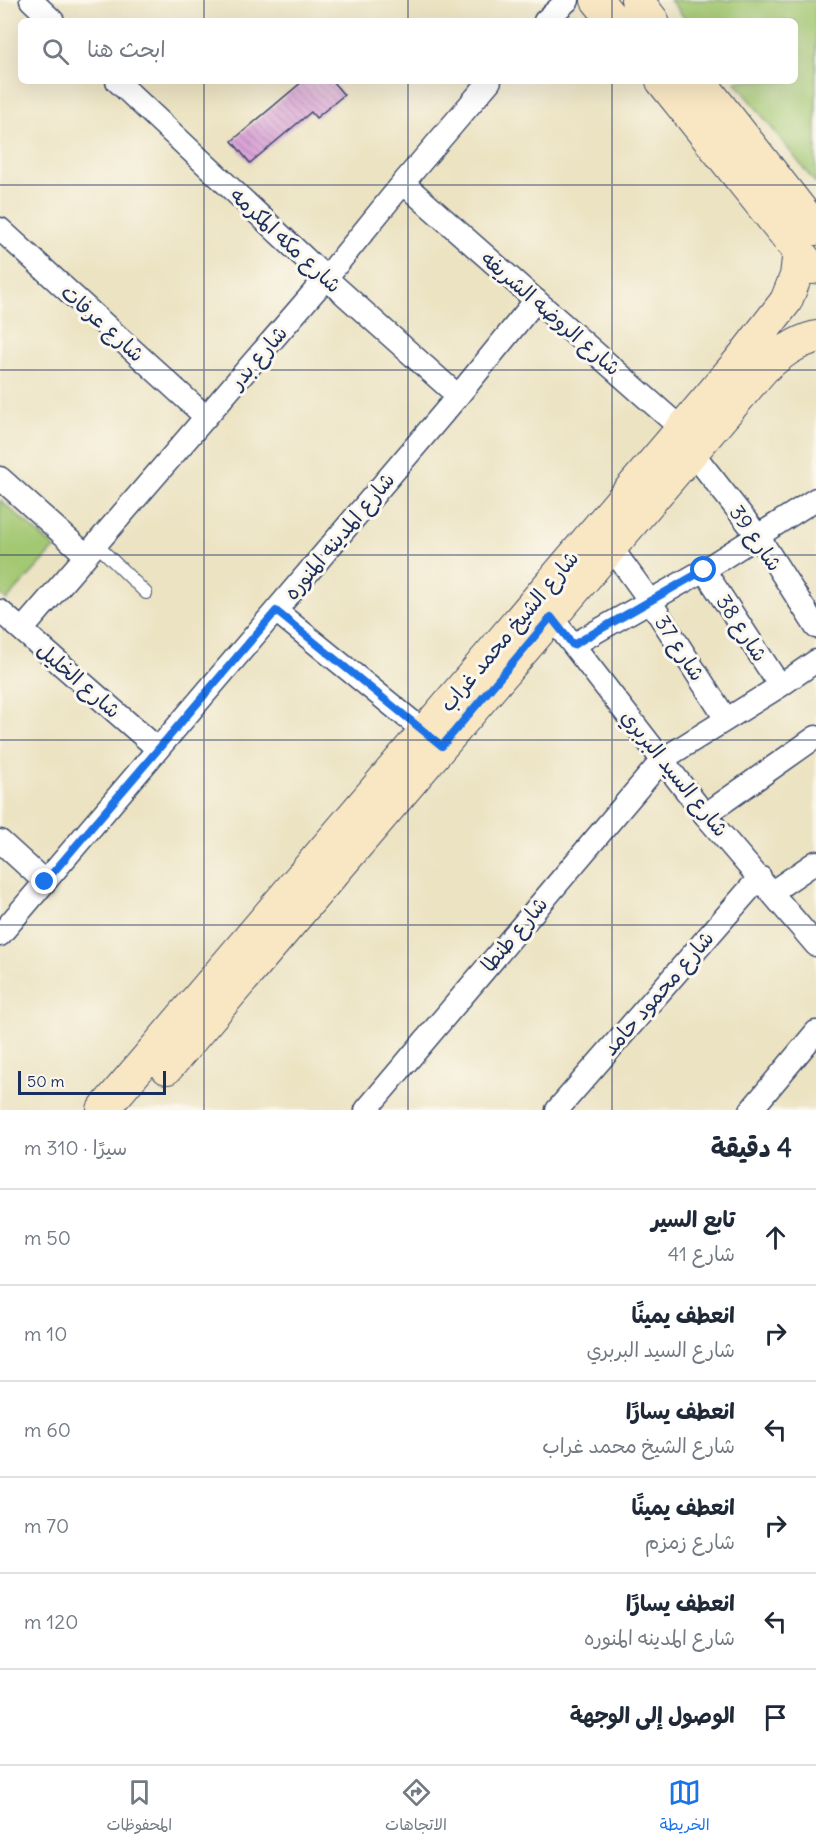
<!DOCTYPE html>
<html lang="ar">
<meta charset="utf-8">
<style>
:root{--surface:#fff;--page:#f6f6f7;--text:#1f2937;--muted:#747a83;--line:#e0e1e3;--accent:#1a73e8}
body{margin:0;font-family:Delius,"Playpen Sans Arabic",sans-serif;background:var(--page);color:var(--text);direction:rtl}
.scale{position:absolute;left:18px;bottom:15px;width:148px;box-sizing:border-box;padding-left:6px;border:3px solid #1b2f5e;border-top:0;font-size:16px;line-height:21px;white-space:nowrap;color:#1b2f5e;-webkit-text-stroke:4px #fbf7ec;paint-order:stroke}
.stop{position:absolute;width:18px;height:18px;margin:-14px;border:4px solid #1a73e8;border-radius:50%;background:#fff}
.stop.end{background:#1a73e8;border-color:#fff;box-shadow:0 2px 6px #0008}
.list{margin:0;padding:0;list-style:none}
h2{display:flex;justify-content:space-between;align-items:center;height:78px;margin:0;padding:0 24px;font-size:26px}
h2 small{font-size:20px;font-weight:400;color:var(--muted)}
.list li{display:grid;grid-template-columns:39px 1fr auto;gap:18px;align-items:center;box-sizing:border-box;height:96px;padding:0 24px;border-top:2px solid var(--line)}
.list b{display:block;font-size:22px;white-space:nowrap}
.list p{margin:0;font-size:20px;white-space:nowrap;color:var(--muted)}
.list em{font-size:20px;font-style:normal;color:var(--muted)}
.icon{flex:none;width:33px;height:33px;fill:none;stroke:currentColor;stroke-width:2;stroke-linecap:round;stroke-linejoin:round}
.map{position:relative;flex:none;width:816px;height:1110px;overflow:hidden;direction:ltr}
.search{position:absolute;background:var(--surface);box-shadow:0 6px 24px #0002;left:18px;right:18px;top:18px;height:66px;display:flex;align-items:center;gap:15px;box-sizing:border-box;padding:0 21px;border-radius:9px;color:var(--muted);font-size:22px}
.sheet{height:654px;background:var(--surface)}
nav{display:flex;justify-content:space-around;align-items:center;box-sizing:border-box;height:84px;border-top:2px solid var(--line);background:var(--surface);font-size:16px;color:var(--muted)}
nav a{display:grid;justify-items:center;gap:3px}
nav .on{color:var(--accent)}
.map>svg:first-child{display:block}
.green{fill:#a3c872;stroke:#5f7c68;stroke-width:1.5}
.building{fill:url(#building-back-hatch)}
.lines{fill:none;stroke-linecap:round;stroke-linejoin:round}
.service-casing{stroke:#3a4a6d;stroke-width:14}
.minor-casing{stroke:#3a4a6d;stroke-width:25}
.secondary-casing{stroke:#3a4a6d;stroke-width:34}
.service{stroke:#fff;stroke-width:12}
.minor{stroke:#fff;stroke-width:22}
.secondary{stroke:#f9e7c3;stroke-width:32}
.route{stroke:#1a73e8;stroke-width:8}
.grid{fill:none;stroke:#1b2f5e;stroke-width:1.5;stroke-opacity:0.55}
.labels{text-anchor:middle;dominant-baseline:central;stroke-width:6;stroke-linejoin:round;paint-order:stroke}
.street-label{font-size:21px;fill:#1b2f5e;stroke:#fbf7ec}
</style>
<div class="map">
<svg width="816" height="1110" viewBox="0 0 816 1110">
<defs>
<pattern id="building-back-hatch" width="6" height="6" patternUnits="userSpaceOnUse" patternTransform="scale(1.5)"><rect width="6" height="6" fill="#daa4d6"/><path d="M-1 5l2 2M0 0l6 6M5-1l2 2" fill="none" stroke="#b086b1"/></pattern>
</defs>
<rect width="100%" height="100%" fill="#fbf7ec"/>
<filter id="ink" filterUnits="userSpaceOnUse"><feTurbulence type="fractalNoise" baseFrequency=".0167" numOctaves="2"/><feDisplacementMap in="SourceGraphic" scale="12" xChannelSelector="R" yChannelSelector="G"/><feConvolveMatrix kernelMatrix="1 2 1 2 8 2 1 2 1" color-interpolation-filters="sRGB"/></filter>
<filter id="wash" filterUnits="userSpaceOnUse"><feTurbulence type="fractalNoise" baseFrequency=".008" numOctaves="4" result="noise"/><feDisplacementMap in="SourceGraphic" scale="24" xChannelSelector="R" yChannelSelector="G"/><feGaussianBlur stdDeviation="1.35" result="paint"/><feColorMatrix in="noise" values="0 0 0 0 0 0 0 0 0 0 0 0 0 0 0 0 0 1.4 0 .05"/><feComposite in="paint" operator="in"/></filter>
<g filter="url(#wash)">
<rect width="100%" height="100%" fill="#ece3c2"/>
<path class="green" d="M670 0H816V184L735 81H795V21H687Z
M0 500 55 548 7 600 0 594Z"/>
<g id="blocks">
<path class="building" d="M303 81H332L344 95 316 118 311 112 250 163 232 141Z"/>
</g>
</g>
<g filter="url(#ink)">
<use href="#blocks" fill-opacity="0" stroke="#3a4a6d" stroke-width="1.5"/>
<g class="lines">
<defs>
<path id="service" d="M96 544 146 593"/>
<path id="minor" d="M31 0 53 21
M545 21 568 0
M117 81 326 278 458 396
M403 183 693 439
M0 229 206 417
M692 452 758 536 816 627
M0 478 86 555
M611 547 650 601 726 719
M704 570 780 686
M542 605 705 815 816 945
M0 611 158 749
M276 611 436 741
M22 630 326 278 403 183 490 81
M573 645 704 570 816 499
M705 815 816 737
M0 841 45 882
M772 892 816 862
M0 935 458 396 536 300
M366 1110 663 759 780 686 816 661
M557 1110 760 877
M751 1110 816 1032"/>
<path id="secondary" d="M597 0 614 21
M637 0 653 21
M662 81 812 268
M700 81 816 229
M167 1068 763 369C779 355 795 342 816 337
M103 1110 742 358 786 301 796 276 799 250"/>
</defs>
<use href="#service" class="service-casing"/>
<use href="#minor" class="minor-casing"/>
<use href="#secondary" class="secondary-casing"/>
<use href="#service" class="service"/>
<use href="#minor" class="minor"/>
<use href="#secondary" class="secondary"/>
</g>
</g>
<g class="lines" filter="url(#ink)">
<path class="route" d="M45 882 276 611 442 746 551 617 573 645 704 570"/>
</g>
<path class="grid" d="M204 0V21M408 0V21M612 0V21M204 81V1110M408 81V1110M612 81V1110M0 185H816M0 370H816M0 555H816M0 740H816M0 925H816"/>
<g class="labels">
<g class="street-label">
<text transform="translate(286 240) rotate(43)">شارع مكه المكرمه</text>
<text transform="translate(551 313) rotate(41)">شارع الروضه الشريفه</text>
<text transform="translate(103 323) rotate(42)">شارع عرفات</text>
<text transform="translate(258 357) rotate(-49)">شارع بدر</text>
<text transform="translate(339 536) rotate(-50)">شارع المدينه المنوره</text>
<text transform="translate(756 538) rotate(55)">شارع 39</text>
<text transform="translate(742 628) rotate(57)">شارع 38</text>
<text transform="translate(509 631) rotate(-50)">شارع الشيخ محمد غراب</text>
<text transform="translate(680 648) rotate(57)">شارع 37</text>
<text transform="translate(79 680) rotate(41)">شارع الخليل</text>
<text transform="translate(675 773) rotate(51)">شارع السيد البربري</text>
<text transform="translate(514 934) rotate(-50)">شارع طنطا</text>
<text transform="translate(658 993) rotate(-49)">شارع محمود حامد</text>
</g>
</g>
</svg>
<div class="scale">50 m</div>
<div class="stop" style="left:704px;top:570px"></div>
<div class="stop end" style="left:45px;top:882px"></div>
<div class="search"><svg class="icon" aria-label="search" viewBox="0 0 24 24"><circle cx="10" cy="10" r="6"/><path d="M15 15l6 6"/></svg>ابحث هنا</div>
</div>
<section class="sheet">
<h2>4 دقيقة<small>سيرًا · 310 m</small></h2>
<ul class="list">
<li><svg class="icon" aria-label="ahead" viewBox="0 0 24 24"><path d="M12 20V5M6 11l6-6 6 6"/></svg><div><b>تابع السير</b><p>شارع 41</p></div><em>50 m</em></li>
<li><svg class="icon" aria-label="right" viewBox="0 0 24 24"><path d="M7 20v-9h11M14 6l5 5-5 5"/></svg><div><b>انعطف يمينًا</b><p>شارع السيد البربري</p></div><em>10 m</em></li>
<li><svg class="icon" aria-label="left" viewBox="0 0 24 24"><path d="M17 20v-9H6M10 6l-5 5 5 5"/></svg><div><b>انعطف يسارًا</b><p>شارع الشيخ محمد غراب</p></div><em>60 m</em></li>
<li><svg class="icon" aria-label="right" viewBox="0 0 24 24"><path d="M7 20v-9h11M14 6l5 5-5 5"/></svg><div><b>انعطف يمينًا</b><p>شارع زمزم</p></div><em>70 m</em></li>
<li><svg class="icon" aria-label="left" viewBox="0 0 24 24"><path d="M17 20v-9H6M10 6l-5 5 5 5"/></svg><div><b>انعطف يسارًا</b><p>شارع المدينه المنوره</p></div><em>120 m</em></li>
<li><svg class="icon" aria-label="arrive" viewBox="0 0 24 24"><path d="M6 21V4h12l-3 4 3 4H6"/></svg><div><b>الوصول إلى الوجهة</b></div></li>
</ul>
</section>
<nav>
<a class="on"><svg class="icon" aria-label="map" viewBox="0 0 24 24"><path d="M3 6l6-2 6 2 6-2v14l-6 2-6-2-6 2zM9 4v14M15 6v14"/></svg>الخريطة</a>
<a><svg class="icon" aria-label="directions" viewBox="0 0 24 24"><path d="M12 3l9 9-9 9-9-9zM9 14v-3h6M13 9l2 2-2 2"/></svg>الاتجاهات</a>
<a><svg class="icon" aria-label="saved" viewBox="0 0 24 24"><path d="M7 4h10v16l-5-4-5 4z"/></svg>المحفوظات</a>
</nav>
